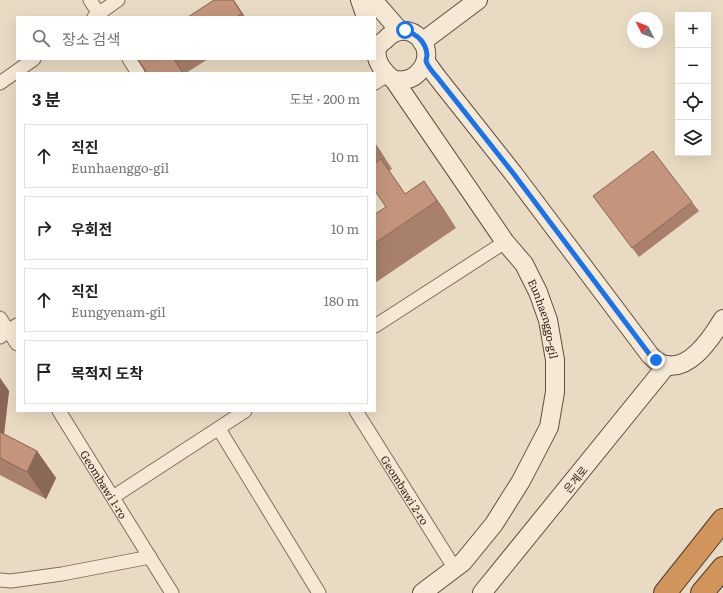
<!DOCTYPE html>
<html lang="ko">
<meta charset="utf-8">
<style>
:root{--surface:#fff;--page:#f6f6f6;--text:#222;--muted:#767676;--line:#e0e0e0}
body{margin:0;font-family:Literata,"Noto Sans KR",serif;background:var(--page);color:var(--text)}
.controls{position:absolute;right:12px;top:12px;display:grid;overflow:hidden;border-radius:0px;box-shadow:0 4px 16px #0002}
.controls button{width:36px;height:36px;display:grid;place-items:center;padding:0;border:0;border-bottom:1px solid var(--line);background:var(--surface);color:var(--text);font:20px sans-serif}
.compass{position:absolute;left:627px;top:12px;width:36px;height:36px;border-radius:50%;background:var(--surface);box-shadow:0 4px 16px #0002;rotate:312deg}
.stop{position:absolute;width:12px;height:12px;margin:-9px;border:3px solid #1a73e8;border-radius:50%;background:#fff}
.stop.end{background:#1a73e8;border-color:#fff;box-shadow:0 1px 4px #0008}
.list{margin:0;padding:0;list-style:none}
h2{display:flex;justify-content:space-between;align-items:center;height:52px;margin:0;padding:0 16px;font-size:17px}
h2 small{font-size:13px;font-weight:400;color:var(--muted)}
.list li{display:grid;grid-template-columns:26px 1fr auto;gap:12px;align-items:center;box-sizing:border-box;height:64px;margin:0 8px 8px;padding:0 8px;border:1px solid var(--line);border-radius:0px}
.list b{display:block;font-size:15px;white-space:nowrap}
.list p{margin:0;font-size:13px;white-space:nowrap;color:var(--muted)}
.list em{font-size:13px;font-style:normal;color:var(--muted)}
.icon{flex:none;width:22px;height:22px;fill:none;stroke:currentColor;stroke-width:2;stroke-linecap:round;stroke-linejoin:round}
.map{position:relative;flex:none;width:723px;height:593px;overflow:hidden}
.search{position:absolute;background:var(--surface);box-shadow:0 4px 16px #0002;left:16px;top:16px;width:360px;height:44px;display:flex;align-items:center;gap:10px;box-sizing:border-box;padding:0 14px;border-radius:0px;color:var(--muted);font-size:15px}
.panel{position:absolute;background:var(--surface);box-shadow:0 4px 16px #0002;left:16px;top:72px;width:360px;height:340px;border-radius:0px}
.map>svg:first-child{display:block}
.lines{fill:none;stroke-linecap:round;stroke-linejoin:round}
.street-casing{stroke:#816d5b;stroke-width:15}
.secondary-casing{stroke:#634e3f;stroke-width:20}
.highway-casing{stroke:#4f3c2f;stroke-width:24}
.street{stroke:#f5e9d5;stroke-width:13}
.secondary{stroke:#f5e9d5;stroke-width:18}
.highway{stroke:#d1945b;stroke-width:22}
.wall{fill:#a9806b}
.shaded-wall{fill:#896857}
.building{fill:#c4957c;stroke:#896857}
.route{stroke:#1a73e8;stroke-width:5}
.labels{text-anchor:middle;dominant-baseline:central;stroke-width:3;stroke-linejoin:round;paint-order:stroke}
.street-label{font-size:11px;fill:#33261e;stroke:#f1e6d1}
</style>
<div class="map">
<svg width="723" height="593" viewBox="0 0 723 593">
<rect width="100%" height="100%" fill="#e9dbc3"/>
<g class="lines">
<defs>
<g id="street">
<path d="M90 0 101 17"/>
<path d="M94 17 118 0"/>
<path d="M129 59 138 73"/>
<path d="M0 83 34 59"/>
<path d="M375 83 387 75"/>
<path d="M0 318 17 344"/>
<path d="M375 326 505 242"/>
<path d="M0 337 17 325"/>
<path id="s1" d="M59 411 172 593"/>
<path id="s2" d="M356 411 455 569"/>
<path d="M219 429 319 593"/>
<path d="M113 497 245 411"/>
<path d="M0 580 11 581 62 574 150 557"/>
</g>
<g id="secondary">
<path d="M360 0 366 17"/>
<path d="M373 0 399 30"/>
<path d="M422 42 478 0"/>
<path d="M426 62 437 77 513 173 650 355C653 358 656 361 660 363 687 376 711 339 723 319"/>
<path id="s3" d="M394 80C403 81 411 80 417 74 443 51 409 13 385 40 382 42 378 46 377 49 374 61 385 74 394 80L505 242 524 264 538 292 548 320 555 360V392L549 427 521 481 494 524 463 562 422 593"/>
<path d="M482 593 667 365"/>
</g>
<path id="highway" d="M665 593 723 520
M702 593 723 568"/>
</defs>
<use href="#street" class="street-casing"/>
<use href="#secondary" class="secondary-casing"/>
<use href="#highway" class="highway-casing"/>
<use href="#street" class="street"/>
<use href="#secondary" class="secondary"/>
<use href="#highway" class="highway"/>
</g>
<path class="wall" d="M214 0H234L245 17H188Z
M138 59H208L186 73H147Z
M375 143 392 169 389 171 405 194 424 181 456 228 375 283V214L386 207 375 191Z
M593 196 692 202 699 211 639 257Z
M0 378 9 391 4 434 37 451 56 478 46 499 0 475Z"/>
<path class="shaded-wall" d="M233 0 239 8 245 17H244L242 14Z
M375 143 392 169 375 144Z
M381 159 400 186 418 214 405 194Z
M424 181 443 208 456 228 437 201Z
M0 378 9 391 3 442 0 438Z
M37 451 56 478 46 499 27 472Z"/>
<path class="building" d="M214 0H233L242 14 236 17H188Z
M138 59H174L183 73H147Z
M653 151 692 202 632 248 593 196Z
M381 159 405 194 424 181 437 201 375 243V214L386 207 375 191V163Z
M0 432 37 451 27 472 0 458Z"/>
<g class="lines">
<path class="route" d="M405 30C416 34 426 42 427 55 427 57 426 59 426 61 427 65 434 74 437 77L513 173 650 355 656 360"/>
</g>
<g class="labels">
<g class="street-label">
<text stroke="none"><textPath href="#s3" startOffset="438">Eunhaenggo-gil</textPath></text>
<text transform="translate(575 479) rotate(-51)">은계로</text>
<text stroke="none"><textPath href="#s1" startOffset="86">Geombawi 1-ro</textPath></text>
<text stroke="none"><textPath href="#s2" startOffset="93">Geombawi 2-ro</textPath></text>
</g>
</g>
</svg>
<div class="controls">
<button>+</button>
<button>−</button>
<button><svg class="icon" aria-label="locate" viewBox="0 0 24 24"><circle cx="12" cy="12" r="6"/><path d="M12 2v4M12 18v4M2 12h4M18 12h4"/></svg></button>
<button><svg class="icon" aria-label="layers" viewBox="0 0 24 24"><path d="M12 4l9 5-9 5-9-5zM3 14l9 5 9-5"/></svg></button>
</div>
<svg class="compass" viewBox="-18 -18 36 36"><path d="M0-13l5 13h-10z" fill="#e53935"/><path d="M0 13l5-13h-10z" fill="#767676"/></svg>
<div class="stop" style="left:405px;top:30px"></div>
<div class="stop end" style="left:656px;top:360px"></div>
<div class="search"><svg class="icon" aria-label="search" viewBox="0 0 24 24"><circle cx="10" cy="10" r="6"/><path d="M15 15l6 6"/></svg>장소 검색</div>
<section class="panel">
<h2>3 분<small>도보 · 200 m</small></h2>
<ul class="list">
<li><svg class="icon" aria-label="ahead" viewBox="0 0 24 24"><path d="M12 20V5M6 11l6-6 6 6"/></svg><div><b>직진</b><p>Eunhaenggo-gil</p></div><em>10 m</em></li>
<li><svg class="icon" aria-label="right" viewBox="0 0 24 24"><path d="M7 20v-9h11M14 6l5 5-5 5"/></svg><div><b>우회전</b></div><em>10 m</em></li>
<li><svg class="icon" aria-label="ahead" viewBox="0 0 24 24"><path d="M12 20V5M6 11l6-6 6 6"/></svg><div><b>직진</b><p>Eungyenam-gil</p></div><em>180 m</em></li>
<li><svg class="icon" aria-label="arrive" viewBox="0 0 24 24"><path d="M6 21V4h12l-3 4 3 4H6"/></svg><div><b>목적지 도착</b></div></li>
</ul>
</section>
</div>
